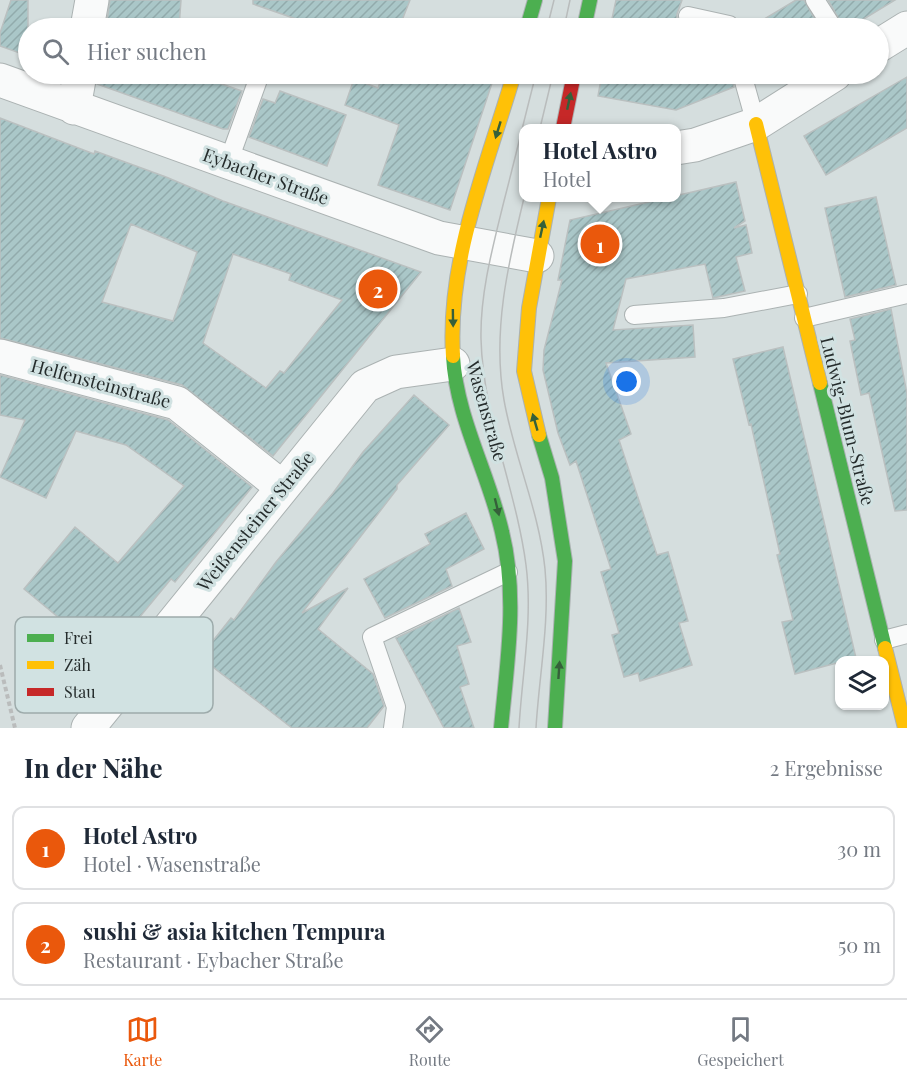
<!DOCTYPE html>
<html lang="de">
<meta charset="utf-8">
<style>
:root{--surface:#fff;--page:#f6f6f7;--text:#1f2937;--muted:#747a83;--line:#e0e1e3;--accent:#ea580c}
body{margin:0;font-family:"Playfair Display",serif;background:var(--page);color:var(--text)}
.controls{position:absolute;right:18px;bottom:18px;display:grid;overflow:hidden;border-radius:12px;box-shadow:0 2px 4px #0004}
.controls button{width:54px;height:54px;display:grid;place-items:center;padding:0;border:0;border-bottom:2px solid var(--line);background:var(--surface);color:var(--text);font:30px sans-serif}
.you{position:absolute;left:627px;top:382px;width:21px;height:21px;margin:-15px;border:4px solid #fff;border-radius:50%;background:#1a73e8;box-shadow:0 0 0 9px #1a73e833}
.badge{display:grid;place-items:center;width:39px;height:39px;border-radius:50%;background:var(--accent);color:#fff;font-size:20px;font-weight:700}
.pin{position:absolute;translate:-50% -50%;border:3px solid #fff;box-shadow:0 2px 6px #0006}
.popup{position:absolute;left:519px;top:124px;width:162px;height:78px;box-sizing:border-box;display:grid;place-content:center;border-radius:12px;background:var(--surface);filter:drop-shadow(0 2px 4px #0005);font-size:20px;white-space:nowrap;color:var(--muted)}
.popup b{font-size:22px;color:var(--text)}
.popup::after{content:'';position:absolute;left:50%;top:100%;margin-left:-12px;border:12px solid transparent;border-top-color:var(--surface)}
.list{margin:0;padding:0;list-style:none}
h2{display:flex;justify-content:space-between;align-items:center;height:78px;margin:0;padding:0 24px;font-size:26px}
h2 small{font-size:20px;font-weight:400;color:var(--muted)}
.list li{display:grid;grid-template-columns:39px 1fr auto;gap:18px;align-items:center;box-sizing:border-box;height:84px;margin:0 12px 12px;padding:0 12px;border:2px solid var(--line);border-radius:12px}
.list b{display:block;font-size:22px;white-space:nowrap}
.list p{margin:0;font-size:20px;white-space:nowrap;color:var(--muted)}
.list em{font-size:20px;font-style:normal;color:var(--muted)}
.icon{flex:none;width:33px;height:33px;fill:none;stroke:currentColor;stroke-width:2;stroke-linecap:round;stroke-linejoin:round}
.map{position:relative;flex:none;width:907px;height:728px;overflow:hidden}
.search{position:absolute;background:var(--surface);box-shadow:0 2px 4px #0004;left:18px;right:18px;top:18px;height:66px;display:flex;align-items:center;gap:15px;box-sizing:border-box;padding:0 21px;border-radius:33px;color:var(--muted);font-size:22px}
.sheet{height:270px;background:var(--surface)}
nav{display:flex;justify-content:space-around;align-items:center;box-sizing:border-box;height:84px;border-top:2px solid var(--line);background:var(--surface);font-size:16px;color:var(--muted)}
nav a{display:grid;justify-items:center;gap:3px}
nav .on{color:var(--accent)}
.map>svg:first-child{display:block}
.building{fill:url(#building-hatch);stroke:#bac0c0;stroke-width:1.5;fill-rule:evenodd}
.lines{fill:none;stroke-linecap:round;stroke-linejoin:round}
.lane-casing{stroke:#abb2b2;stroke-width:20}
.street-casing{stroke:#abb2b2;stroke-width:35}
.fast-casing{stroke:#abb2b2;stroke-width:16}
.slow-casing{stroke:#abb2b2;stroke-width:16}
.jam-casing{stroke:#abb2b2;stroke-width:16}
.path{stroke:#babcbc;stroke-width:4;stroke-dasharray:4.5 3;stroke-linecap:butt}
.lane{stroke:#f9fafa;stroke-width:18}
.street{stroke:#f9fafa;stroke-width:33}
.fast{stroke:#4caf50;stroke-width:14}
.slow{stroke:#ffc107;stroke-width:14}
.jam{stroke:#c62828;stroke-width:14}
.tram{stroke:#b9bcbc;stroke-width:1.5}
.oneway{fill:#35603a}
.labels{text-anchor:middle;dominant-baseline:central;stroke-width:6;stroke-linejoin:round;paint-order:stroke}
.street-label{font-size:18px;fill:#252c2c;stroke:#d1e2e2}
.key{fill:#d1e2e2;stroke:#9dabab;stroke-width:1.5}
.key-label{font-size:16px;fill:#252c2c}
</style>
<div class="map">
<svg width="907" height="728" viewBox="0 0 907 728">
<defs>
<pattern id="building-hatch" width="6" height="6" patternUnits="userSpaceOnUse" patternTransform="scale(1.5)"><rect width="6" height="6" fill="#aac7c8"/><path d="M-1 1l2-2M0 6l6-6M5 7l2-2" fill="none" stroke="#92abac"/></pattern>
</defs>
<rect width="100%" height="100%" fill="#d5dede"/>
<path class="building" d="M11 0H28V56L0 46V33Z
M110 0H181L179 28H106Z
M253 0H410L399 28H322L253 4Z
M616 0H682L677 14V28H610Z
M796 0H804L820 28H749Z
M828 0H895L849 28H844Z
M99 74H193L242 91 228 129H223L97 84Z
M383 74H495L450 210 378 185 399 125 345 105 354 79 378 88Z
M602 74H731L734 87 676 110 598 96Z
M907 77V128L826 175 804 136Z
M280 91 346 115 327 166 249 137 263 99 275 103Z
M0 118 94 154 95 151 166 177 223 201 421 272 273 456 182 385 0 338ZM131 224 197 252 173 321 102 302ZM233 254 291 274 289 280 342 300 284 373 280 371 266 388 203 343Z
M736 182 745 221 734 228 746 225 752 253 736 257 745 291 713 298 705 264 626 279 613 330 693 325 695 357 606 363 631 434 619 440 657 555 668 552 688 621 679 623 692 665 640 681 638 673 624 677 612 635 619 633 601 572 611 569 576 461 570 465 558 433 543 370 544 350 562 280H558L570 220Z
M876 197 896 285 845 297 825 208Z
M891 309 907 394V510L895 511 869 393 861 395 850 341 855 340 850 319Z
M783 347 856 658 795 674 782 622 793 620 777 555 780 554 751 424 749 425 733 359Z
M0 375 168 420 252 487 175 582 171 579 110 653 69 709 37 685 76 632 24 589 75 527 118 563 184 486 126 445 76 431 46 498 0 477 25 420 0 415Z
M414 395 449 425 397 485V489L302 613 348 588 318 629 373 674 384 706 367 728H292L200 657 231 618 234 620 276 562 333 493 363 452Z
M466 513 484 549 446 569 452 586 385 618 364 579 430 544 425 534Z
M459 608 471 642 457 646 469 684 460 687 474 728H444L396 638Z"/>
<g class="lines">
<defs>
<path id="lane" d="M815 0 833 28
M688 16 729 25 730 28
M742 74 756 124
M228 163 260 74
M634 315 724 308 798 294
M804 318 907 294
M884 640 907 634
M393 728 396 707 372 637 508 572"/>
<path id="street" d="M87 28 92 0
M878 46 907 28
M0 80 439 238 537 256
M74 108 80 74
M676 148 695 145 756 124 835 74
M0 356 177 403 282 487
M88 728 365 386 396 372 453 364"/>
<path id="fast" d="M527 28 535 0
M584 28 590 0
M453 356C456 417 489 474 502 532 518 596 507 664 501 728
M820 383 885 648
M539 435 552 478 565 561 555 728"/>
<path id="slow" d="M756 124 820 383
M453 356C447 259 487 166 514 74
M539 435 524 371 529 308 549 198
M885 648 905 728"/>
<path id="jam" d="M563 128 574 74"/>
</defs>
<use href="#lane" class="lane-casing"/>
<use href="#street" class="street-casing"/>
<use href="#fast" class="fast-casing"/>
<use href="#slow" class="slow-casing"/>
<use href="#jam" class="jam-casing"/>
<path class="path" d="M0 665 15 728"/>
<use href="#lane" class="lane"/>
<use href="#street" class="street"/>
<use href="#fast" class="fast"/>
<use href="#slow" class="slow"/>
<use href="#jam" class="jam"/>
<path class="tram" d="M547 28 554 0
M564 28 570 0
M540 128 553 74
M524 198C508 264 492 332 504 400 514 457 539 510 545 569 550 621 539 676 536 728
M519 728C522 674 533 619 526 565 516 489 483 417 481 339 480 293 493 246 504 201 515 159 525 116 536 74"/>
</g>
<defs><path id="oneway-solid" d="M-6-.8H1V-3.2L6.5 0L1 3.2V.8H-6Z" transform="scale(1.5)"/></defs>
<g class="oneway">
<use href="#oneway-solid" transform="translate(569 101) rotate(-78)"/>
<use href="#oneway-solid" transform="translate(498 130) rotate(107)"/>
<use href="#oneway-solid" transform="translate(542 229) rotate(-78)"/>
<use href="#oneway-solid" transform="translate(453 318) rotate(89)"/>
<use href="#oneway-solid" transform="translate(535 422) rotate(-106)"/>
<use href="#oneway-solid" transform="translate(497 507) rotate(76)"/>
<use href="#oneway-solid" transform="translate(559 670) rotate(-86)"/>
</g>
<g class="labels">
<g class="street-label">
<text transform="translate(266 176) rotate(20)">Eybacher Straße</text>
<text transform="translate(101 383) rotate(15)">Helfensteinstraße</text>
<text transform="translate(487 411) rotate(74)">Wasenstraße</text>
<text transform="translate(848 421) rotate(76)">Ludwig-Blum-Straße</text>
<text transform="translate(255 521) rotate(-51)">Weißensteiner Straße</text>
</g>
</g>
<rect x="15" y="617" width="198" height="96" rx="9" class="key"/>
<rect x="27" y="634" width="27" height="8" fill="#4caf50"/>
<rect x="27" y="661" width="27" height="8" fill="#ffc107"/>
<rect x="27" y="688" width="27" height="8" fill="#c62828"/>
<g class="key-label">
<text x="64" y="644">Frei</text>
<text x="64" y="671">Zäh</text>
<text x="64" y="698">Stau</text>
</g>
</svg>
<div class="controls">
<button><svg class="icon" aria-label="layers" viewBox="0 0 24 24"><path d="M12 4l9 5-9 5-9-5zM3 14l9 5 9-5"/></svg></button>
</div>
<div class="you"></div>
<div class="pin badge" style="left:600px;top:244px">1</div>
<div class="popup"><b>Hotel Astro</b>Hotel</div>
<div class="pin badge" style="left:378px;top:289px">2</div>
<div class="search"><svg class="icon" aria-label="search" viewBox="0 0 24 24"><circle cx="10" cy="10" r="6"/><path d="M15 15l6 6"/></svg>Hier suchen</div>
</div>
<section class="sheet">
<h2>In der Nähe<small>2 Ergebnisse</small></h2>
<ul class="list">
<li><span class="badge">1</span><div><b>Hotel Astro</b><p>Hotel · Wasenstraße</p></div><em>30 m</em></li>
<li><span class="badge">2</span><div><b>sushi &amp; asia kitchen Tempura</b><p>Restaurant · Eybacher Straße</p></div><em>50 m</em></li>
</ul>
</section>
<nav>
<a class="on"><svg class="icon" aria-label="map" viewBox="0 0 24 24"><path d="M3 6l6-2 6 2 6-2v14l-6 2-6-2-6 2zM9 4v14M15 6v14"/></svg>Karte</a>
<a><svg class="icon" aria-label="directions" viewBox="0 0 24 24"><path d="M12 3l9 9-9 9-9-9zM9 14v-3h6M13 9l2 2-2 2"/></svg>Route</a>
<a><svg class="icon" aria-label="saved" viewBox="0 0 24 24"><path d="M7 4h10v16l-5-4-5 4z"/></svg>Gespeichert</a>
</nav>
